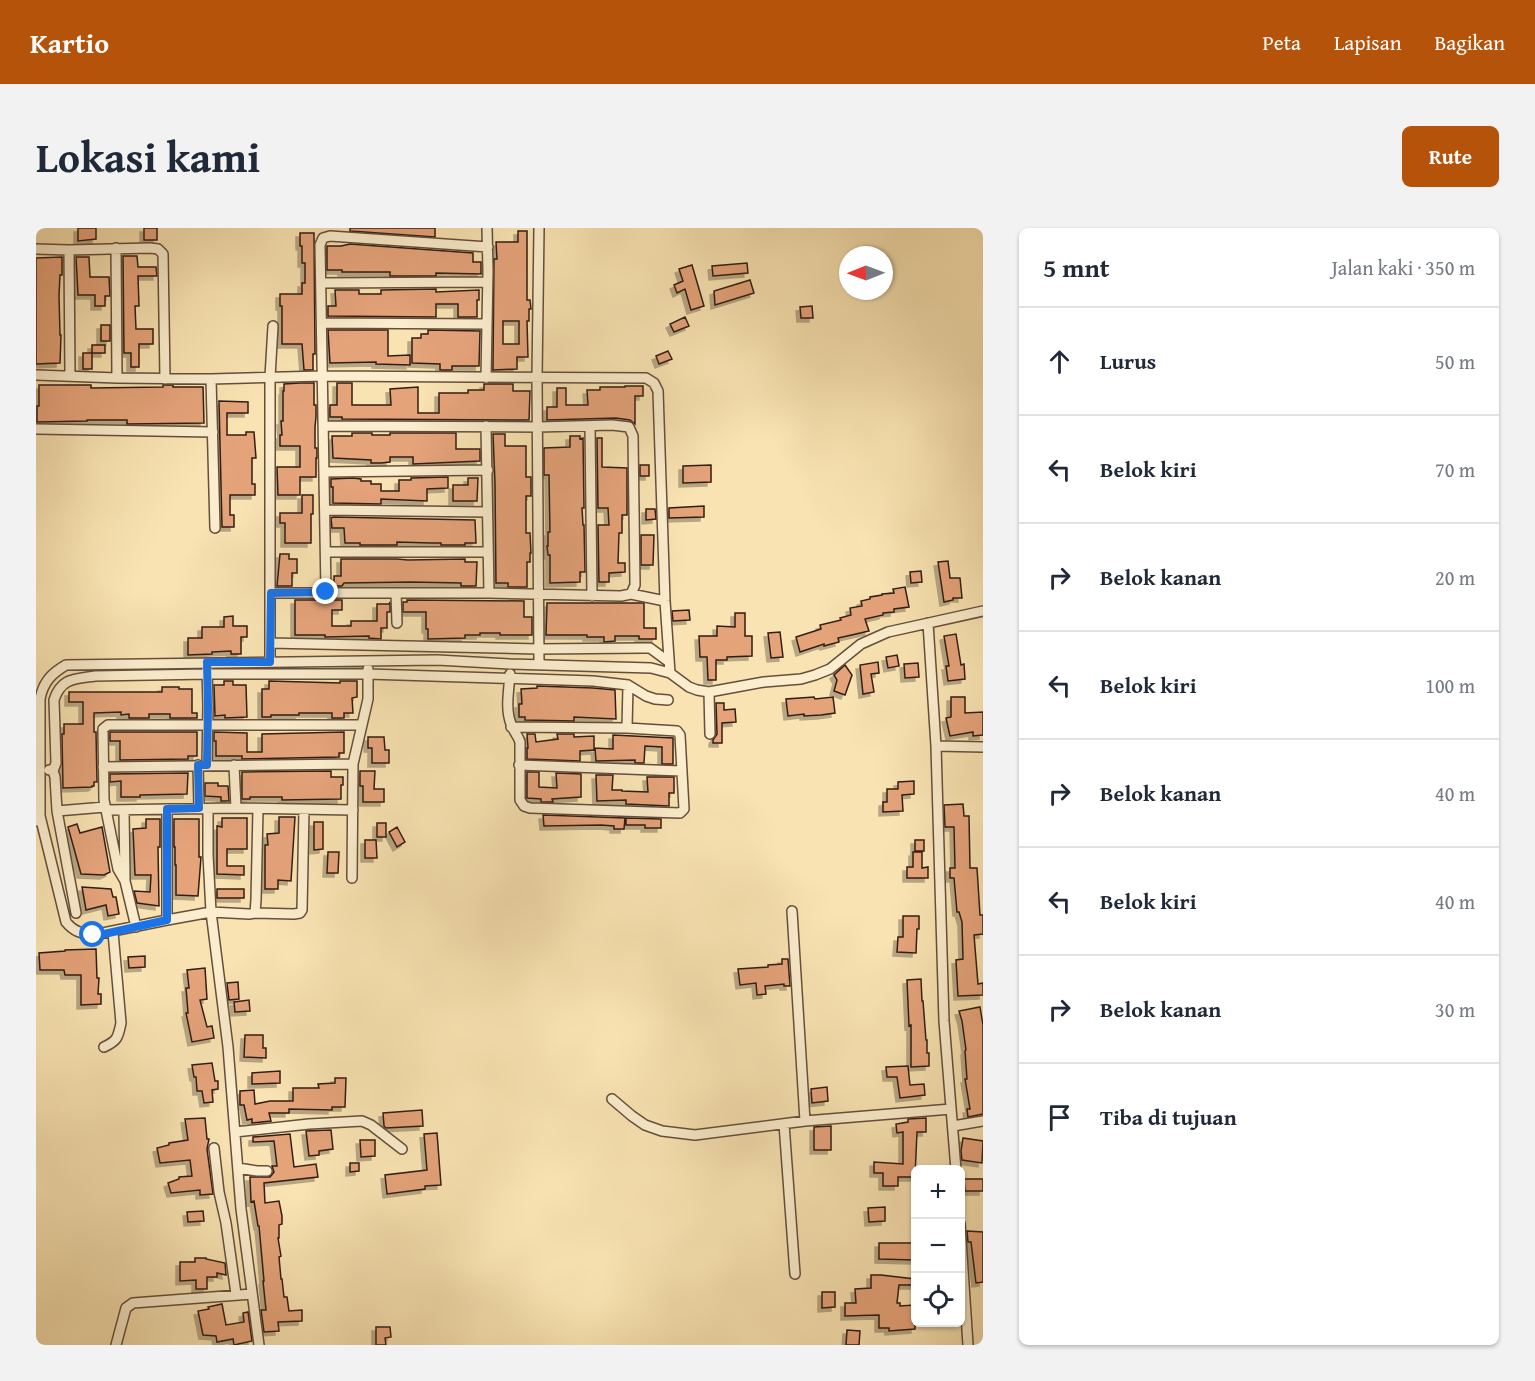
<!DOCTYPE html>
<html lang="id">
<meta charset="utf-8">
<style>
:root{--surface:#fff;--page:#f2f2f3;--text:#1f2937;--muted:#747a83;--line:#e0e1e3;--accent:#b45309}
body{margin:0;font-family:"Gentium Book Plus",serif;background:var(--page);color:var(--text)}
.controls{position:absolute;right:18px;bottom:18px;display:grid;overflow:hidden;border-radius:9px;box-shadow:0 2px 4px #0004}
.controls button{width:54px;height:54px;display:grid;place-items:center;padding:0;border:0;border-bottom:2px solid var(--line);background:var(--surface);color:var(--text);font:30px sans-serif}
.compass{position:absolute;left:803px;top:18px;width:54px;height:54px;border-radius:50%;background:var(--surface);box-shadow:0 2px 4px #0004;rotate:269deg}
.stop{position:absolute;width:18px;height:18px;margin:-14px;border:4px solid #1a73e8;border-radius:50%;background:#fff}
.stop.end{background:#1a73e8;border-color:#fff;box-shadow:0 2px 6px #0008}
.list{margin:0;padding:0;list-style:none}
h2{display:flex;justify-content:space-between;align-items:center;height:78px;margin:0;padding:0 24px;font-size:26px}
h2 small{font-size:20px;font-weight:400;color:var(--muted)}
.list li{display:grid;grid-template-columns:39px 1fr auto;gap:18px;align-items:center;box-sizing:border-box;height:108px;padding:0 24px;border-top:2px solid var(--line)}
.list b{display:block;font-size:22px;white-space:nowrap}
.list em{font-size:20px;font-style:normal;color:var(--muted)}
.icon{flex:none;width:33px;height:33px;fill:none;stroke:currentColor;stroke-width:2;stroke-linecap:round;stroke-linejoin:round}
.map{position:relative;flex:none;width:947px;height:1117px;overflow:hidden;border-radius:9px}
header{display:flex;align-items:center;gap:36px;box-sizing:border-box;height:84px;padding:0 30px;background:var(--accent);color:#fff}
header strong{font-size:28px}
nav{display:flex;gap:33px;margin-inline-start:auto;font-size:21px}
.intro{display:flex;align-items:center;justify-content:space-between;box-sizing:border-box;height:144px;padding:0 36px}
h1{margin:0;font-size:42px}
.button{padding:15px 27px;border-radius:9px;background:var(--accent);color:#fff;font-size:21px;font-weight:700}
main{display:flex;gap:36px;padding:0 36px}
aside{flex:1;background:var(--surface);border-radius:9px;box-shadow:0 2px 4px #0004}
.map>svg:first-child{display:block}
.building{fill:#e5a37a;stroke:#321e13;stroke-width:1.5;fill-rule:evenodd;filter:url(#shadow)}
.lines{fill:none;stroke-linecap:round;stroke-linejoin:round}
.minor-casing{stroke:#644f3b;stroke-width:12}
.minor{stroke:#fbedcd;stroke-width:9}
.route{stroke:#1a73e8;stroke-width:8}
</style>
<header>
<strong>Kartio</strong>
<nav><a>Peta</a><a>Lapisan</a><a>Bagikan</a></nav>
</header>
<div class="intro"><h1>Lokasi kami</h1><a class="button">Rute</a></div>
<main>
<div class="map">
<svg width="947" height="1117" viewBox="0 0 947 1117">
<defs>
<filter id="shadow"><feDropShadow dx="-4" dy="4" stdDeviation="0" flood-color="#0004"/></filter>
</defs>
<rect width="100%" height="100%" fill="#f9e3b2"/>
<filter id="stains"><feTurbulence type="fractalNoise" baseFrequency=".00333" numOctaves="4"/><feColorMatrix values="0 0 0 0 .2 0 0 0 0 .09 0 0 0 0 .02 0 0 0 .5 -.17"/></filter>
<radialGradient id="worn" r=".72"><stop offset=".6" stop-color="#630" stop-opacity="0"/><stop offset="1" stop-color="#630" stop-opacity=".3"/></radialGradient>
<path class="building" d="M42 0H60V11L42 13Z
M108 0H121V12H108Z
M314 0H399V9L314 3Z
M482 3H491V72H494L495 81H493V93H491L492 129H481V141L457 142 458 31H461L460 14H482ZM467 93H483V116H467Z
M264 5H278L279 126H277V142H268L266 116H246V78H244V66H266V55H269V35H266V18H264Z
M314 16 437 25V34H445V46L400 45V48H354V44H306V42H291V18H305Z
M87 28H101L102 39H120L121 48H102L103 78H99L100 101H117V116H103V139H95V125H88Z
M26 29V47H24L23 68 24 107H25L24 135 0 136V30Z
M40 29H53L54 49H73L74 68H69V78H59V67H42Z
M711 35 712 45 677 48 676 38Z
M656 37 668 78 655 82 649 61 641 65 638 57 647 53 643 41Z
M714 52 718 65 679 77 678 63Z
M400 61V64L443 62V72H441V89H422V76H400V89L292 88V78H300L299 62H323V66H345V62Z
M776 78 777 90H765L764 79Z
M649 89 653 98 638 104 634 96Z
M65 97H74V113H65Z
M292 102H352V128L374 127V137L340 136V134L294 135Z
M392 102 444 103 443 138H416V142H404V136L376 135V110H385V106H392Z
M56 117H69V125H56V141H47V125H56Z
M632 123 636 131 623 136 620 128Z
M264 155H278V177H280V189L279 199V220H281V230H280V249H264V267H242L241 239H264V218H244V207H246L245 193H247V163H248V156Z
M301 155H316V177H355L354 161 382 159V185H403V165H432V162H448V156H477V163H494L493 192 306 191V189H294V177H301Z
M3 157H55V160L127 159V157H137V159H167L168 195 91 196V192H51V193L1 194V178H3Z
M589 158H607V168H599V196L594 192 580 190 511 192V179H521V160H530V177H552L551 162H564V159H589Z
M183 173 212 174V185H191V207H210V204H218L220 230H216V256H219V267H194V287H198V299H186Z
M316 205H336V207H354V205H420V221H444V233L377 236V229H354V234L345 235H335V232L297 230 296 208H316Z
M457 206H469V218H490V249H495V268H490V305H494L495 325H494V334H491V359H472V355H460L459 255Z
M534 208H544V211L547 210 548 280H546L547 297H548L549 344H544V354L514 355V327H512L511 318H512V304H514L513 247H508V220L534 219Z
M561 210H566V239L591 240V287H586V305H583L582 335H589V344L573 345V354H563L562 297H573L572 280H562Z
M604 237H613V248H604Z
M675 237V254L647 255V238Z
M412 249V260L391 261V273L345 271V276L297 275V259H295V251L317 250 325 251V253H335V256H345V263H363V252H375V250Z
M432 250H442L441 273H417V257H432Z
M266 267H277V286H275V315H249V295H244V285H266Z
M668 278V289L633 290V280Z
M610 281H619L620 291 610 292Z
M297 289 439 292 440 315H429V317H405V315H395L361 314V317H324V315H309L308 300H296L295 290Z
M605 307H618L617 337H605Z
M244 326H253V331H261V345H256V358H241Z
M305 331H361L372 332 429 331V334H441L440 358H425V355L375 354 308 355 306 358H298V348H305Z
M912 333 914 350H924L926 370H917V372L908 374 902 334Z
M885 343 886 354 875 355 874 344Z
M869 359 873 379 858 381V384L847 385V387L829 391 833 403 820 406 802 410 803 414 788 418V416L764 424 760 409 785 401 784 397 805 392 804 390 815 387 814 380 826 378 825 373 834 371V369L846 367V366L858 365 857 361Z
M259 372H306V382H296V398H315V393H341V376H353L354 374V384H351V400H345V411L333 410V408L289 409V407H259Z
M371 372 488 373V389H496V407H464V405H444V407H429V410L392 411V401H390V384H367V374H371Z
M511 375H608V400H620V411H603V408H579V413L568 414V409H551V407H510Z
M653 382 654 392 637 393 636 383Z
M699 385H709V408H716V428L691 429V432H680V452H672L671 429H664L663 408H681V398L699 399Z
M197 388V398H211V409H205V426H195V423L176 424V426L152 427V410H166V399H188V389Z
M744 404 747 429 735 430 732 405Z
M920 406 925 437 928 436 929 451 912 453 910 438H913L908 408Z
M861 427 863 438 852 440 850 429Z
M842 434 843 445 835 446 838 464 827 466 824 437Z
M882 435 883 449 869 450 868 436Z
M809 437 816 447 809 467 798 463 801 452 798 447Z
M188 453H197V457H210L211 489 189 490V487L179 488 178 457H188Z
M233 453 304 455V453H321V469L316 470 317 485H308V490H296V485H263V487H235V489H226V461H233Z
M501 458 557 460 579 462 580 491 538 489V493L489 492V489H483V476H486L485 461 501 460Z
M126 459H143V461H156V485H161V490H134V486H113V490H93V486L85 487V484L58 485V504H60L61 554H58V558H56V559L27 560 26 506H28V496H47V474H33V464H126Z
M778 469 779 471 797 469 799 485 785 487 768 488V486L752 488 750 471Z
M915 469H929V485L947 484V507L937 508V504L914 508 910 490 915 489Z
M680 475H688V482L699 481 700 494 686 495V515H677V512L681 506Z
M74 504H161V528H152V531L84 532V513H74Z
M178 504 211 505V524H226V506L308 504V525H303V529L206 531V528H180V513H178Z
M491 506H499L500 514 522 511 521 506H538V509L558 508V522L544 523V533L491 531V520H492Z
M577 507 637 510V536H626V519L609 518 608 535H599V532L560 533 559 520 577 521Z
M332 509H348L349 522H353V535H336V520H332Z
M295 543V549H307V557H305V571L246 572V569H214V571H206V544Z
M324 543H339L338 561H348V574H327V558H324Z
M491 544H503V559L521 560 520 545 545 546V569L516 571 517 574H505V571L491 570Z
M152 545 151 566 104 567V569H85V553L74 554V546Z
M560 547H577L576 562H586V563L612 564 611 549H638V565H633V578L590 576V572L561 573Z
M878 553V566L866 567 867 583 847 584V574H851V561H862V554Z
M169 555H182V558H192L193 573H185V569L169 568Z
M927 576 928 588H933L934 640H941L944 687H947V706L938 707 942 756 947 755V767L922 768 920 732 927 731 926 694 923 684H921L918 650H914V640H919L918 599H909L908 577Z
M507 587 589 590 588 601H578V598L565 597 508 598Z
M243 589H259L255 653 242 652V661H229V617H232L231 606 243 605Z
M186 590H211V621H191V638H208V647L181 646V598L186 599Z
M590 590 625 591V600H609V597H590Z
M110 591H124V619H122L123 678 101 675 98 663 114 664 115 647H99L97 601 110 600Z
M138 591H163V629H165L162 668 140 667V637H139V619H138Z
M278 594H287V621L278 622Z
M341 595H350V609H341Z
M41 596 44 605 66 599 74 644 68 647 45 646 32 599Z
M361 599 369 614 361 619 353 604Z
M329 612H340L341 630H329Z
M879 612H888V623H879Z
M292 624H303L302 645H291Z
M877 624H886V640L892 639V650H871V639H877Z
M46 659 75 661 77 669H80L83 686 72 688 70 677 50 682Z
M181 661H208V670H181Z
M867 688H883V701H881L880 725 861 724 862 709H867Z
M60 721 61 750H63L62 766H65V776L45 777V747H29L28 742H4L3 725 29 723V722Z
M109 728V739L93 740 92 729Z
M746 731H752L754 758H748V756L729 758 730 766 721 767 720 755 704 757 702 741 732 739V737L746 736Z
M169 740 171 771 164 772 171 799 176 798 178 810 156 814 150 785H152L150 760H153L151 742Z
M885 751 886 773H887L890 812H891V825H893V838L875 839V797L873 798 871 752Z
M202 754 203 771 193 772 191 755Z
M213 772 214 783 199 784 198 774Z
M944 779 947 797V886L932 889 931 881H934L929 851H931L929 823 930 822 926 793 923 783Z
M209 807H227V820H230V830L208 829Z
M176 835 179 853H182V861L176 862 177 874 168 875 166 863H161L160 849H158L156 837Z
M872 838 874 857 888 856 889 867 864 870 861 849H851L850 839Z
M244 843V855L216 856V845Z
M299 850H310L309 879H296V882L253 881V885H233L235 893 216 895V891L211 892 208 877H204V863L218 862 219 876 234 873H257V860H283L282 856 299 855Z
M791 859 792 873 776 875 775 861Z
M386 882 387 898 350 900 348 898 347 885Z
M169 890 171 911H173L171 921 177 966 164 967V962L135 965 132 955 143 951V949L156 948 154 932 124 935 121 920 133 917V915L152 912 149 891Z
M890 890V904H881L879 949H862V958H847V945H838V934L867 936V904L861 905 860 896 872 894V891Z
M795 898V922H778V899Z
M295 902 297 921 283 923V927L273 928 270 903Z
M401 905 405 957 389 958V961L351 966 349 947 391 942 388 906Z
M254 906 258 939 280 936 282 949 228 955 229 975 243 973 246 988V996L243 997V1010H242L245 1028 243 1029 245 1051H246L248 1069H251L253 1083 266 1082V1093L242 1094 243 1103 228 1104 225 1082H230L227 1053H228L223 998H222L218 973 215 974 214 949H234L238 944 236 938H241L238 913 217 914V909Z
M927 910 947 913 946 935 926 932 925 923Z
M324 912H339V928L325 929Z
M314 935H323V943L314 944Z
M928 951H947V963H929Z
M849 979V993L833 994 832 980Z
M167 983 168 993 152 994 151 984Z
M931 1003 947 1004V1054L940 1055 935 1014H932Z
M843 1015H878V1032L843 1031Z
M159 1030H170V1031L189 1035 190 1047 181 1045V1049H171V1061H160V1052L144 1053V1034H159Z
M835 1047H845L879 1051V1057H863L861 1075H864V1078L879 1077V1101L853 1103V1100H843V1087L809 1088V1075H820L819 1061 835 1060Z
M786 1064H799V1079L786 1080Z
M186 1076 190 1097 208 1094 207 1085 212 1084 216 1113 198 1117 197 1111 181 1114 180 1108 167 1107 162 1083 173 1081 172 1079Z
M340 1099H354L355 1109 349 1110 350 1117H340Z
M811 1102 824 1103 823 1117H810Z"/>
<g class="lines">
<defs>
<path id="minor" d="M80 20 81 150
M0 21 33 22 114 20 122 21 127 26 129 151
M33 22 34 148
M285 55 451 54
M286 95 451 96
M0 147 81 150 175 151 287 148 610 150 618 155 622 163 629 373 634 445
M450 150 452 43 451 0
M175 151 179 300
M450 198 453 365
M554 198 556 368
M0 201 177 204
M288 244 452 242
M289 282 451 284
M290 324H452
M290 364 284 17 287 10 294 8 452 19
M235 365H453L585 368 595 366 599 357 597 208 593 199 576 197 502 199 288 198
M360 365 361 395
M595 366 629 373
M892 395 900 518 908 793 920 942
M234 415 502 421 607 420H614L633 434
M234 434V149L237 98
M503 436 501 150 503 0
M474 446C473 462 469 481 475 496 477 503 482 507 484 514V572L488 578 494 580 644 585 648 581 644 507 641 503 591 500 475 499
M673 464 674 506
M591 500 592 457
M900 518 947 519
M162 537 163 580
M171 537 172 478 171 441
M198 537 200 580
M483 537 645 543
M67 539 317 536
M13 542 17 543 19 549 21 583
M17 543 20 535 18 472C25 450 38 451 59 448L172 446H332L557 453 592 457 610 468 619 471 632 472
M131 581V692
M172 581V627L175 684 192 819 205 981 223 1117
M70 582 200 580 317 582
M88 582 89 651
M4 588 30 694C38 704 45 705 57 707L131 692 175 684 213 686 219 685 220 672 222 581
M0 593 4 588V471C7 454 16 445 30 437L401 432 474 436 615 440 634 445 653 459 661 462 673 464 728 454 765 451 779 447 794 441 825 416 852 404 947 383
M316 650 317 536 332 471V441
M756 683 769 893
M40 685 21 583 69 579
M219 685 258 686 264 685 266 682 268 582
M100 699 89 653 82 641 68 572 67 501 72 497H325
M68 819C81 813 82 810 85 795L77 704
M576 871 596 888 609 897 626 903 659 907 769 893 915 881
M748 896 759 1046
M917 898 947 893
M199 904 273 896 326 893 335 897 366 921
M178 920 183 964 190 995 200 1066
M202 940 221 943H231
M924 996 932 1117
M80 1117 90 1080 97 1075 216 1066"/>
</defs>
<use href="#minor" class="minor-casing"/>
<use href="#minor" class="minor"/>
</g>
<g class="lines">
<path class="route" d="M57 707 68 706 131 692V581L163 580 162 537H171L172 478 171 434H234L235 365 290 364"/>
</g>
<rect width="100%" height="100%" filter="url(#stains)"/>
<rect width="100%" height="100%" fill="url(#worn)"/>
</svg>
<div class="controls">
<button>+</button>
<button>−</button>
<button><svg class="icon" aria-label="locate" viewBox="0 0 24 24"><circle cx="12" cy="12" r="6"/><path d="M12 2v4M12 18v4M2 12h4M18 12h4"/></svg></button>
</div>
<svg class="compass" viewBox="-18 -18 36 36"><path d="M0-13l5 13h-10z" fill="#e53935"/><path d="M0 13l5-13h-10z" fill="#747a83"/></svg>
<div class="stop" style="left:57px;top:707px"></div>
<div class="stop end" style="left:290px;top:364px"></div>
</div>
<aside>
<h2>5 mnt<small>Jalan kaki · 350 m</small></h2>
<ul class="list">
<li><svg class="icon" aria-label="ahead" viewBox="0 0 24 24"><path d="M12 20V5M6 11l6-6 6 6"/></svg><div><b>Lurus</b></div><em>50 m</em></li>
<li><svg class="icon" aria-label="left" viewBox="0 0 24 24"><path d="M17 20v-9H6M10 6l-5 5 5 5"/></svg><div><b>Belok kiri</b></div><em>70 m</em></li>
<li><svg class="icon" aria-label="right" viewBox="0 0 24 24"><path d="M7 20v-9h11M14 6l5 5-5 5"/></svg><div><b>Belok kanan</b></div><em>20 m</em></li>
<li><svg class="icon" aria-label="left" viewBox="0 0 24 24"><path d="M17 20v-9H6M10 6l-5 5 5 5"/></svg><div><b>Belok kiri</b></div><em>100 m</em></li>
<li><svg class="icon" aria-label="right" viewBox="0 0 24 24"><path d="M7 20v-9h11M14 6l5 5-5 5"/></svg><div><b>Belok kanan</b></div><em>40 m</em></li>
<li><svg class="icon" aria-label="left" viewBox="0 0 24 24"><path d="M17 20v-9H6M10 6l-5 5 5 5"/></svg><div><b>Belok kiri</b></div><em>40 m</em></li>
<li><svg class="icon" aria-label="right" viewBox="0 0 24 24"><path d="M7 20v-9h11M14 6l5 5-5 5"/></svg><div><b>Belok kanan</b></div><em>30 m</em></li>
<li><svg class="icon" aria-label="arrive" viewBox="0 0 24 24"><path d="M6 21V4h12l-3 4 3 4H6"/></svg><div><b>Tiba di tujuan</b></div></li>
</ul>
</aside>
</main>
